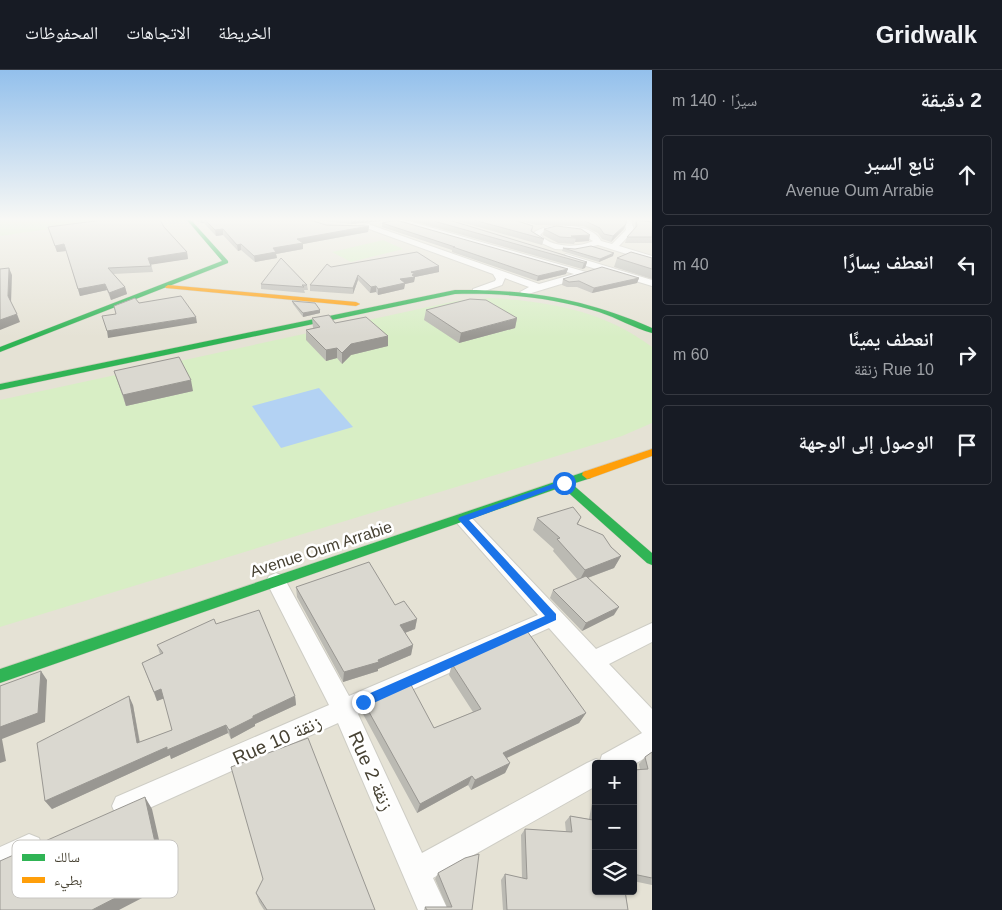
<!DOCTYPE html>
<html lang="ar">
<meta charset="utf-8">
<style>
:root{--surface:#171b24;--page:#242831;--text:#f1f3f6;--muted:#9ea1a6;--line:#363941}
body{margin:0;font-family:Arial,"Noto Naskh Arabic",sans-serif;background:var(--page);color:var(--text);direction:rtl}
.controls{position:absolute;right:15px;bottom:15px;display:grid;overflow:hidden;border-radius:5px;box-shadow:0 1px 4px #0004}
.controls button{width:45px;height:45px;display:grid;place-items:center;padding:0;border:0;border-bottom:1px solid var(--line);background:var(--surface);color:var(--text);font:25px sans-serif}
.stop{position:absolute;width:15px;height:15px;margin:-11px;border:4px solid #1a73e8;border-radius:50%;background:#fff}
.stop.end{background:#1a73e8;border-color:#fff;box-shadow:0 1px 5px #0008}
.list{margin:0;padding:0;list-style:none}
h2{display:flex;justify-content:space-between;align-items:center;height:65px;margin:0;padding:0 20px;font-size:21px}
h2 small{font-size:16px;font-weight:400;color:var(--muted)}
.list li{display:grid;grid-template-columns:32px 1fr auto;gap:15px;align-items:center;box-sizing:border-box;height:80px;margin:0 10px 10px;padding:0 10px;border:1px solid var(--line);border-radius:5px}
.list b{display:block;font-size:19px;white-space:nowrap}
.list p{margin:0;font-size:16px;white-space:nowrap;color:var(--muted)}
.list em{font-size:16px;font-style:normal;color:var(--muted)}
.icon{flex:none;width:28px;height:28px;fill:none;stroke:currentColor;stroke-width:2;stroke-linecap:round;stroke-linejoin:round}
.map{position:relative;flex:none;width:652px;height:840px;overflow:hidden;direction:ltr}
header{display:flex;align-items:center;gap:30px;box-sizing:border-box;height:70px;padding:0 25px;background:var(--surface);border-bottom:1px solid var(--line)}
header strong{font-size:24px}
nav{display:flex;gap:28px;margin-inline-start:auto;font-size:18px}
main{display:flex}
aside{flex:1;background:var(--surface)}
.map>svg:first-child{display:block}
.residential{fill:#e5e2d5;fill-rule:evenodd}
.green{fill:#d8eec5}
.water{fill:#b3d2f3}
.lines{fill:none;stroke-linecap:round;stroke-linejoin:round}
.street-casing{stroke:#cecdc5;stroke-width:2}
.fast-casing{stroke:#d0cebe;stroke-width:1}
.slow-casing{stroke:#d0cebe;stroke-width:1}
.street{fill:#fdfdfc;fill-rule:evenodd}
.fast{fill:#30b455;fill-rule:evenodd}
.slow{fill:#ff9f0a;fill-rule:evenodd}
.wall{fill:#bbbab3}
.shaded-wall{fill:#999792}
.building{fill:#dad8d0;stroke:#999792}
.route{fill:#1a73e8}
.labels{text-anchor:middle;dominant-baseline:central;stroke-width:5;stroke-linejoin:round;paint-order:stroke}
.street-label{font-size:16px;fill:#474233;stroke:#fff}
.near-street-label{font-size:19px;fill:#474233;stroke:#fff}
.key{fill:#fff;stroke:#c8c6c2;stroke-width:1}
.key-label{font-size:14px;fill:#474233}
</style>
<header>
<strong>Gridwalk</strong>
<nav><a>الخريطة</a><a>الاتجاهات</a><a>المحفوظات</a></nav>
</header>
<main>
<aside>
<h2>2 دقيقة<small>سيرًا · 140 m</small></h2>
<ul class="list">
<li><svg class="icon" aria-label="ahead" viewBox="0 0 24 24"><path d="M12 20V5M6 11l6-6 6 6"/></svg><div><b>تابع السير</b><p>Avenue Oum Arrabie</p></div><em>40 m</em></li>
<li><svg class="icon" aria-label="left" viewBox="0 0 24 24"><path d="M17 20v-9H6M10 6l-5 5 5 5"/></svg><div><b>انعطف يسارًا</b></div><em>40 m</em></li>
<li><svg class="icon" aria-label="right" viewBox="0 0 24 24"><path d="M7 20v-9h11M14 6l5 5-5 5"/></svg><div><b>انعطف يمينًا</b><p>Rue 10 زنقة</p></div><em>60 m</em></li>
<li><svg class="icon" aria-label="arrive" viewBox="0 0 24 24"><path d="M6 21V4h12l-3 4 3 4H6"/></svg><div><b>الوصول إلى الوجهة</b></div></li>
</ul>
</aside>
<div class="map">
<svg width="652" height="840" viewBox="0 0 652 840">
<rect width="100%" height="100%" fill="#f0efe8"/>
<path class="residential" d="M0 150H652V840H0ZM596 694H633V821H596Z"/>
<path class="green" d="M0 150H112L0 166Z
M383 170 403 179 351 192 332 182Z
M490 228C548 231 605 241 652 277V353L622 366 0 557V330L456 231Z"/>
<path class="water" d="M319 318 353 357 281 378 252 336Z"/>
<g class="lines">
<defs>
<path id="street" d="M395 150H405L586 202 588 204 584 207 525 225 520 222 529 217 505 208 502 215 479 223H473V219L495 211 496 209 493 204 361 156 368 154 539 214 574 204 395 152Z
M625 150H631L634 160 619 176 652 186V192L598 175 574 180 555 179 537 171 531 165C543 151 593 152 601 171L612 174 626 160ZM555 160 580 163 593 171C578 178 552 178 540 165L543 162Z
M566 184 652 210V216L563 189 562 187Z
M463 443 469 445 596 579 652 553V572L609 594 652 639V684L633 695 596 694V716L433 808 448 840H418L338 653 125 749 116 745 112 736 116 727 329 635 266 511 269 506 276 503 283 506 349 626 538 545 457 453 454 449 457 445ZM549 558 642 663 602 685 600 691 596 689 587 693 422 783 358 644Z
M29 764 39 768 43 778 39 788 0 805V777Z"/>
<path id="fast" d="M187 150H191L228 191V193L0 282V277L222 191Z
M455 220C527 219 586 229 652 258V263C634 258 617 248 599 242 552 227 504 223 455 224L0 320V314Z
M587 401 592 405 591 408 572 414 652 483V495L647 493 562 417 0 613V599Z"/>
<path id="slow" d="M168 215 356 232 360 234 356 236 166 218 165 217Z
M652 379V386L591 408 587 409 582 405 583 402Z"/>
</defs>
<use href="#street" class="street-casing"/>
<use href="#fast" class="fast-casing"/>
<use href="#slow" class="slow-casing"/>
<use href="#street" class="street"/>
<use href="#fast" class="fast"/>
<use href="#slow" class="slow"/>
</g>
<path class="wall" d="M195 150H310L326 155 369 156 368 162 303 174V179L276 184 277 188 255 192 241 180 238 181 223 165 216 166 204 153H201Z
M316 150H392L351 154Z
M410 150H449L587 192 585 198 582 199Z
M454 150H626L624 159 611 172 602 169 598 163 583 156 537 155 517 150 533 156 532 161 544 169 542 175Z
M636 150 652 152V173H625L627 167 635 158V155Z
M382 153 566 204 537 211 452 182V180L382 157Z
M164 157 187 182 188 189 151 194 153 202 113 204 125 217 127 224 111 230 107 220 80 226 66 181 57 182 50 163Z
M544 159 589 171 575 172 574 174 558 173 543 165Z
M563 178 613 186 599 192 562 181Z
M617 188H652V209L614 197Z
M439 196V202L415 207 414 212 405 214 404 219 378 225 376 222 370 223 358 210 353 224 310 221V215L331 197Z
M639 208 637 213 592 223 577 217H567L562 215 563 209Z
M261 214 307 215 308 220H304L305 223 261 219Z
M292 231 320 240V243L303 247 293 234Z
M426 240 517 248 515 258 459 273 424 250Z
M312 248 388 266V276L351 285 342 294 337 288 326 291 306 270V260L313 258Z
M114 301 193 321 126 336Z
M581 447 578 454 611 477 621 486 614 498 588 508 614 545 582 561 550 528 553 520 578 510 553 481 554 479 533 460 537 448Z
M296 517 395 535 417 549 415 559 405 563 413 575 411 585 378 599V601L343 612 297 527Z
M216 554 295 626 296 635 255 654V656L231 669 228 663 171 689 170 685 52 739 45 731 133 635 140 672 172 660 164 628 157 631 142 593 160 584 157 575Z
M452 594 586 643 579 653 507 688 510 693 505 703 471 720 468 715 417 743 363 644 364 633 434 658 473 642 449 605Z
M652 682V815L633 811V700H640L639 694 645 687Z
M596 721V821H632L626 825 628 840H503L501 810 505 804 522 808 521 765 525 759 566 762 565 752 570 746 589 749 594 723Z
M438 803 472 840H424L425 837H447L435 809Z
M256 823 375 840H264L259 832Z"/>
<path class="shaded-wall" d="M200 150H203L204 153H201Z
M351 150H392L351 154Z
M626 154 624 159 611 172 613 166Z
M369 156 368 162 303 174V179L276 184 277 188 255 192 254 186 297 169Z
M223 159V165L216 166 215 160Z
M590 165 589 171 575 172 576 168 571 166Z
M64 174 66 181 57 182 55 176Z
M241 174V180L238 181 237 175Z
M187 182 188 189 149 195 148 188Z
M614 183 613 186 599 192 600 189Z
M587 192 585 198 582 199 584 193Z
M439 196V202L415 207 414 212 405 214 404 219 378 225V219L400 209 411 202Z
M9 198 12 205 11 233 8 226Z
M568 199 566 204 537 211 538 206Z
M358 205V210L353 224V218Z
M639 208 637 213 592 223 594 218Z
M105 214 107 220 80 226 78 219Z
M376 216V222L370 223 371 217Z
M125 217 127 224 111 230 109 223Z
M320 240V243L303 247V243Z
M17 244 20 252 0 260V250Z
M196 247 197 253 108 268 107 261Z
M517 248 515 258 459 273 461 263Z
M388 266V276L351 285 342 294V283L351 274Z
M337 278V288L326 291V280Z
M191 310 193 321 126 336 123 325Z
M621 486 614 498 579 511 585 500Z
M619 537 614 545 582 561 586 553Z
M417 549 415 559 399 565 400 555Z
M413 575 411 585 378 599V601L343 612 344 602 378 590Z
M41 601 47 610 45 652 2 669 6 691 0 693V657Z
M161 619 165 628 157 631 154 622Z
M129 626 133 635 141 681 137 673Z
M295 626 296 635 255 654V656L231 669 229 660 253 646Z
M586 643 579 653 498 692 503 683Z
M226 655 228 663 171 689 170 685 52 739 45 731 167 677Z
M510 693 505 703 471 720 475 710Z
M472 706 468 715 417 743 420 734Z
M145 727 152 739 169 814 119 840H92Z"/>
<path class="building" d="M103 150H160L164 157 187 182 148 188 151 196 108 198 125 217 109 223 105 214 78 219 64 174 55 176 48 157Z
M205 150H310L326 155 369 156 297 169 303 173 273 178 276 182 254 186 241 174 237 175 223 159 215 160Z
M396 150 568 199 538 206 453 177H455L382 153Z
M430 150H449L587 192 584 193Z
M474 150H514L533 156 531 161 544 169Z
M544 150H626V154L613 166 604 164 600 158 585 151Z
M636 150 652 152V167H627L637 156Z
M556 156 581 159 590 165 571 166 576 168 560 167 544 159Z
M591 176 614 183 600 189 563 178 575 179Z
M417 182 439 196 411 202 415 204 412 205 415 207 400 209 405 213 378 219 376 216 371 217 358 205 353 218 310 215 327 194 331 197Z
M631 182 652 188V199L617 188Z
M281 188 307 215H302L304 217 261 214Z
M602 197 639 208 594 218 579 211 569 212 563 209Z
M9 198 8 226 17 244 0 250V199Z
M181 226 196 247 107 261 102 246 116 244 114 236 135 228 139 233Z
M470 229 486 230 517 248 461 263 426 240Z
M292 231 315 233 320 240 303 243Z
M329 245 335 253 366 247 388 266 351 274 342 283 337 278 326 280 306 260 320 257 312 248Z
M179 287 191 310 123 325 114 301Z
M573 437 581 447 577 454 603 465 611 477 621 486 585 500 557 469 560 468 537 448Z
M369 492 395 535 404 531 417 549 400 555 413 575 378 590 379 592 344 602 296 517Z
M586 506 619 537 586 553 553 520Z
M259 540 295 626 253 646V648L229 660 226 655 167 680V677L45 731 37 673 129 626 137 673 172 660 161 619 154 622 142 593 163 583 157 575 214 549 216 554Z
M527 561 586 643 503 683 510 693 475 710 472 706 420 734 364 633 410 613 434 658 481 639 452 594Z
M41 601 38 643 0 657V616Z
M308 668 375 840H267L256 823 263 809 231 697Z
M652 682V808L633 804V700L648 699 645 687Z
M145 727 162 804 92 840H0V791Z
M596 737V821H625L628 840H507L505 804 527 809 525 759 572 762 570 746 593 750Z
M479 784 472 840H427L425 837H452L438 803 465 788Z"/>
<linearGradient id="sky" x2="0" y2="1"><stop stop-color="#93c0ec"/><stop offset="0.56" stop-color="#f8f8f5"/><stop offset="1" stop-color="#f8f8f5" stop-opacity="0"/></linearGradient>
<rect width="652" height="267" fill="url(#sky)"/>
<path class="route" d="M561 411 568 413 469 450 556 544V550L367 636 363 637 359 636 357 632 359 628 545 546 458 449 460 447Z"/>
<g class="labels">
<g class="street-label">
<text transform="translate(321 479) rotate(-18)">Avenue Oum Arrabie</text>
</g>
<g class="near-street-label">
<text transform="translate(277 670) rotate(-24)">Rue 10 زنقة</text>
<text transform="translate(371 701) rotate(66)">Rue 2 زنقة</text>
</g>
</g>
<rect x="12" y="770" width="166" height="58" rx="8" class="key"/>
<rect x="22" y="784" width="23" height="7" fill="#30b455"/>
<rect x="22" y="807" width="23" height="6" fill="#ff9f0a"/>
<g class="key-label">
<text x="54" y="792">سالك</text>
<text x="54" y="815">بطيء</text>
</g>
</svg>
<div class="controls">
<button>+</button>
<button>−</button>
<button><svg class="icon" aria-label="layers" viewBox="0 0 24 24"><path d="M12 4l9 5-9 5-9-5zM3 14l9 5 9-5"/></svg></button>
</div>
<div class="stop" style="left:564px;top:413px"></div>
<div class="stop end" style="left:363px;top:632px"></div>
</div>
</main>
